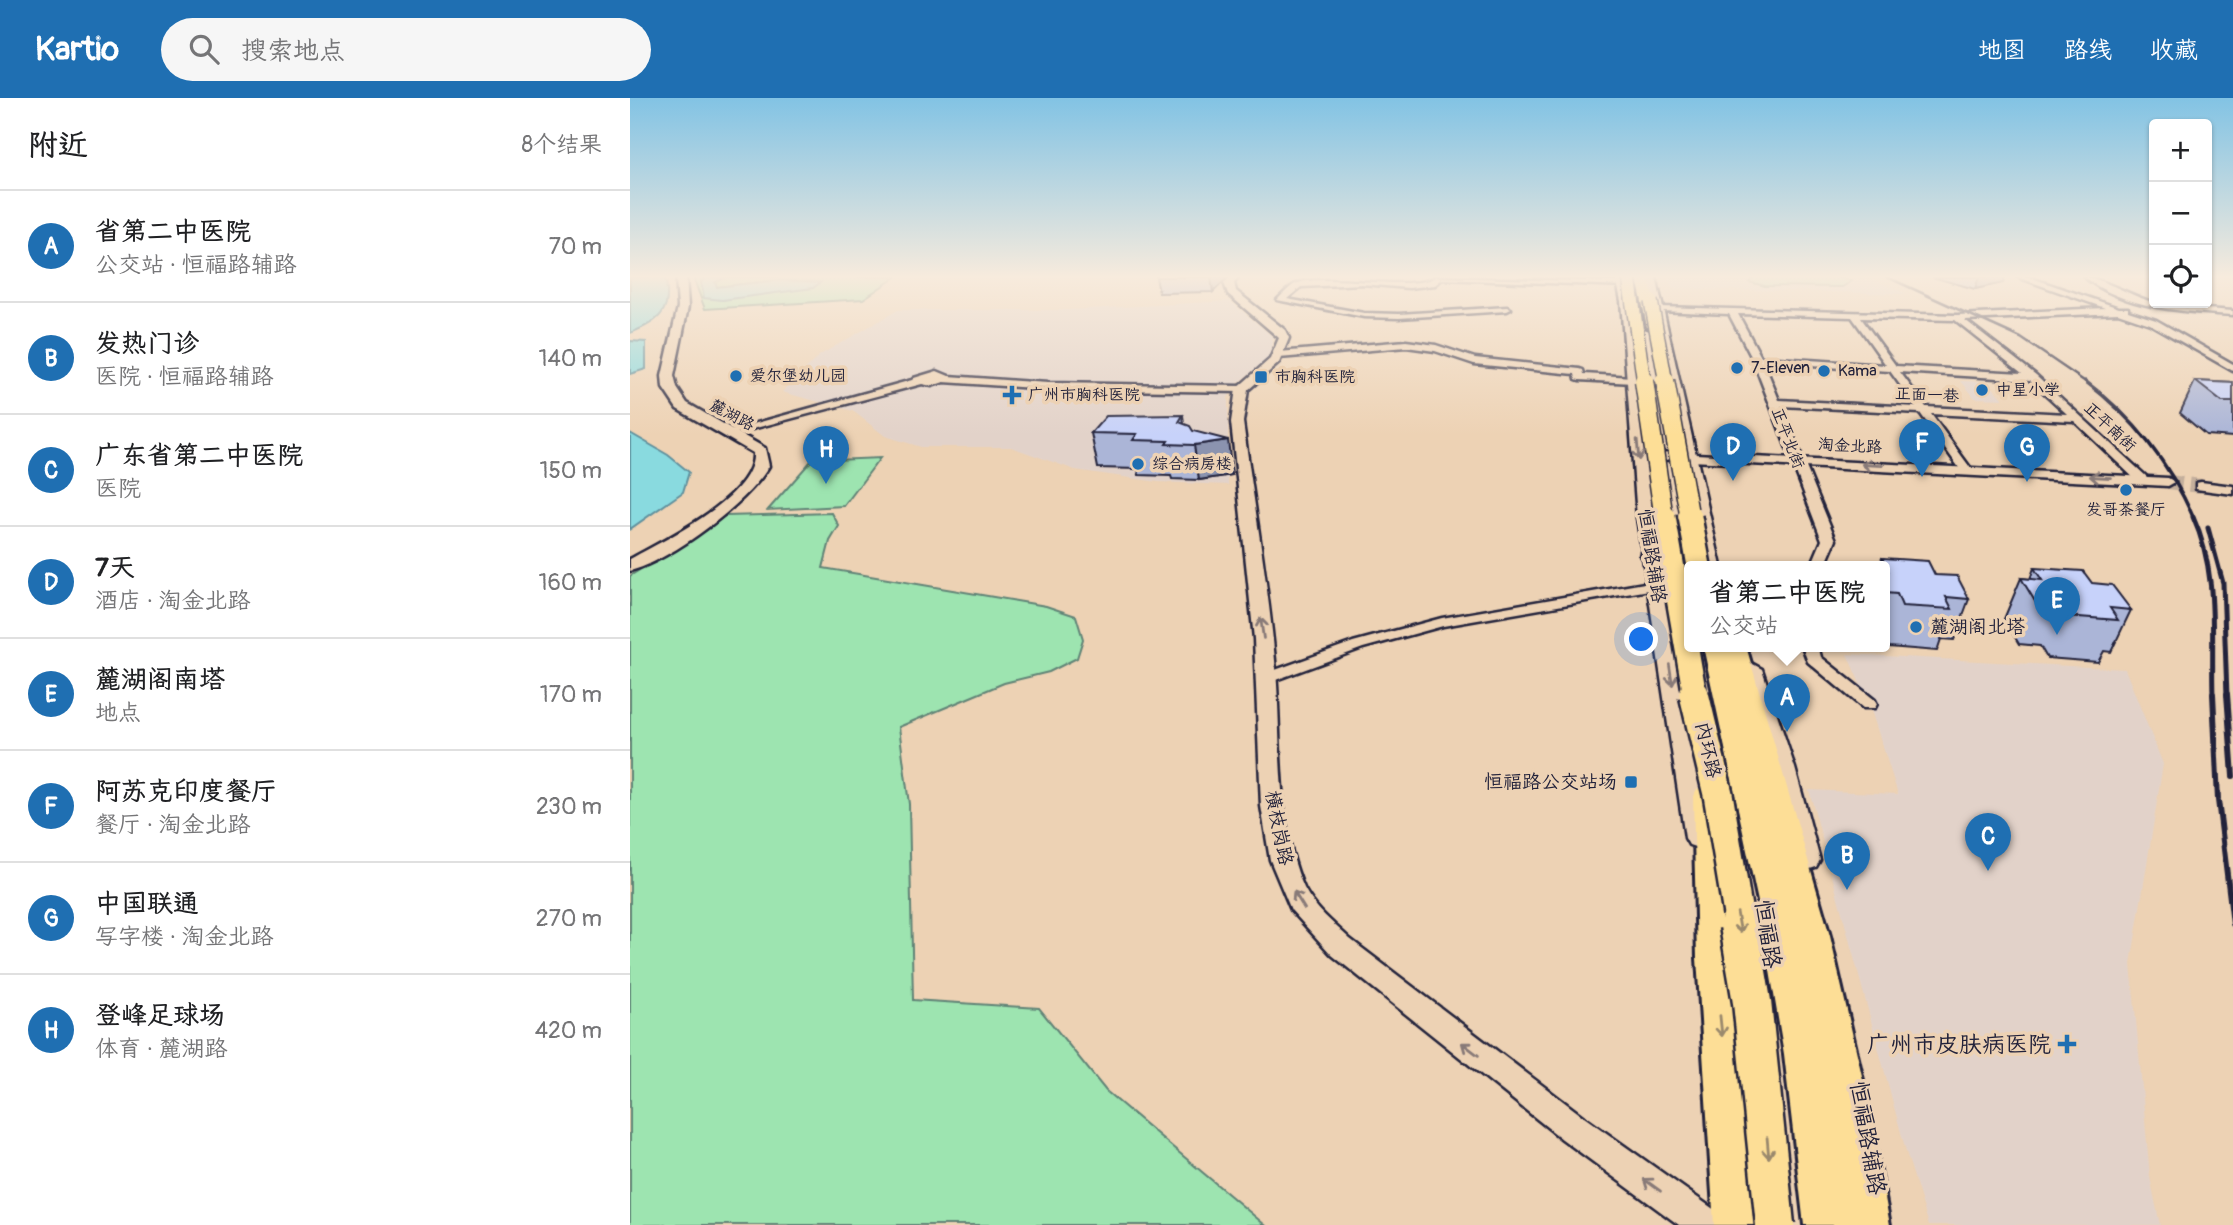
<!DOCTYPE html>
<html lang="zh">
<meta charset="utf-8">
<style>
:root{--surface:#fff;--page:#f6f6f6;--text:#202124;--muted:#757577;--line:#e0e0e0;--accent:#1f6fb2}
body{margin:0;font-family:Pangolin,"LXGW WenKai TC",sans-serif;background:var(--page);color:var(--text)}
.controls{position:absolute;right:21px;top:21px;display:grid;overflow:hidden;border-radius:7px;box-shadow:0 2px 5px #0004}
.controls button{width:63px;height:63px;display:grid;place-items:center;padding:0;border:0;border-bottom:2px solid var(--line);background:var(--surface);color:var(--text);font:35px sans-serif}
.you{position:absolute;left:1012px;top:542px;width:24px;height:24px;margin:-18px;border:5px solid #fff;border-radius:50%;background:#1a73e8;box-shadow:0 0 0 10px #1a73e833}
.badge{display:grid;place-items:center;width:46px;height:46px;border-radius:50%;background:var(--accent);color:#fff;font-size:23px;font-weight:700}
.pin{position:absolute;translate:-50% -58px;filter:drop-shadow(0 2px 4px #0008)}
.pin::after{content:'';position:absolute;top:37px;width:24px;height:21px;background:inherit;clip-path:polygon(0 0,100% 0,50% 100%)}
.popup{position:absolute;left:1054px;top:463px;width:206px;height:91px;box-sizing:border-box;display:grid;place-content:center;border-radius:7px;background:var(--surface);filter:drop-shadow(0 2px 5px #0005);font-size:23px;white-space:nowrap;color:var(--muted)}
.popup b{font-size:26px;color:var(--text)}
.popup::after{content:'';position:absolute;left:50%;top:100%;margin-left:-14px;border:14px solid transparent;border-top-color:var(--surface)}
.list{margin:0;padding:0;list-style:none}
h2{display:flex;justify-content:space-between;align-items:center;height:91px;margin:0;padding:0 28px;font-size:30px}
h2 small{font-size:23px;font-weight:400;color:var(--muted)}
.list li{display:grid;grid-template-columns:46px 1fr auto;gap:21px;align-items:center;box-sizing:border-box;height:112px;padding:0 28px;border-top:2px solid var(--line)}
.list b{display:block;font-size:26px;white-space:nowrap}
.list p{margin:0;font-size:23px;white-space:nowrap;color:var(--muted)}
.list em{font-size:23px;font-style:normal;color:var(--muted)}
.icon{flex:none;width:38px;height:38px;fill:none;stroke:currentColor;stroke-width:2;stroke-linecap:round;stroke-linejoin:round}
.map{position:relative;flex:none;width:1603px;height:1127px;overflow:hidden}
header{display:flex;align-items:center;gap:42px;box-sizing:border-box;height:98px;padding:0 35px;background:var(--accent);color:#fff}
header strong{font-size:33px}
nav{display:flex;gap:38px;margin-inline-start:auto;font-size:24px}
.search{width:490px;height:63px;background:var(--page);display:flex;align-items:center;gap:18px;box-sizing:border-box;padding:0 24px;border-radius:38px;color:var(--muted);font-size:26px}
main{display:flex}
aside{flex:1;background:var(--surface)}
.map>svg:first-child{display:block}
.built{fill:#e2d2c9}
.green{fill:#9de4b0;stroke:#608376;stroke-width:2}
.water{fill:#89dadf;stroke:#60909d;stroke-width:2}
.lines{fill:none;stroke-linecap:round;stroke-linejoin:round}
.tertiary-tunnel{stroke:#c4af9c;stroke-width:14;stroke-dasharray:14 7;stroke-linecap:butt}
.minor-casing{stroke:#22223b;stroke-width:5}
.tertiary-casing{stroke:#22223b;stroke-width:5}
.secondary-casing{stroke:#22223b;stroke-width:5}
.primary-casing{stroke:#22223b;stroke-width:6}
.trunk-casing{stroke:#22223b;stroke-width:6}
.minor{fill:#edd2b4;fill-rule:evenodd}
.tertiary{fill:#edd2b4;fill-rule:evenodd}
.secondary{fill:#edd2b4;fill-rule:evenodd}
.primary{fill:#fdde96;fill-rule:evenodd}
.trunk{fill:#fdde96;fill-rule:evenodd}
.rail-far3{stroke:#22223b;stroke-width:2.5}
.rail-far2{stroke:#22223b;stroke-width:3.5}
.rail-far1{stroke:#22223b;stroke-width:5}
.rail{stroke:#22223b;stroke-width:6}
.trunk-bridge-far4-casing{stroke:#22223b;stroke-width:16;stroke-linecap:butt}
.trunk-bridge-far3-casing{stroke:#22223b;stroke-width:21;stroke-linecap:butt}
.trunk-bridge-far2-casing{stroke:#22223b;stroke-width:28;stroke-linecap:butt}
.trunk-bridge-far1-casing{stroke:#22223b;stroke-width:34;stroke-linecap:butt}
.trunk-bridge-casing{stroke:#22223b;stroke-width:43;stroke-linecap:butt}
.trunk-bridge-far4{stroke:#fdde96;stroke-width:13}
.trunk-bridge-far3{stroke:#fdde96;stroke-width:18}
.trunk-bridge-far2{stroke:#fdde96;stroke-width:23}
.trunk-bridge-far1{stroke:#fdde96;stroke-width:29}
.trunk-bridge{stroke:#fdde96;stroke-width:38}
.wall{fill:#abb5d7;stroke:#22223b;stroke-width:2}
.shaded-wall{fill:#8b93af;stroke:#22223b;stroke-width:2}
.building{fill:#c7d2fa;stroke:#22223b;stroke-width:2}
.oneway{stroke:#887a78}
.oneway2{stroke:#9a896d}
.poi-dot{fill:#1f6fb2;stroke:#edd2b4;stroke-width:2.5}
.labels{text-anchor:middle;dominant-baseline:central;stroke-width:7;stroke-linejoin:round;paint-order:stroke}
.far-poi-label{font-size:16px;fill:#22223b;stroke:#edd2b4;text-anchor:start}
.far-street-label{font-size:16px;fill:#22223b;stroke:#edd2b4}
.street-label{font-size:19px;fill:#22223b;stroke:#edd2b4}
.poi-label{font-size:19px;fill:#22223b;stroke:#edd2b4;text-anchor:start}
.near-street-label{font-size:23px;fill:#22223b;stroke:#edd2b4}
.near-poi-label{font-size:23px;fill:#22223b;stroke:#edd2b4;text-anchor:end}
</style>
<header>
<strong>Kartio</strong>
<div class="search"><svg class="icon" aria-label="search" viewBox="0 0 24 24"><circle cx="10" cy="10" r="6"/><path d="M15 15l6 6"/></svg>搜索地点</div>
<nav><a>地图</a><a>路线</a><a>收藏</a></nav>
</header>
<main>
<aside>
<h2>附近<small>8个结果</small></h2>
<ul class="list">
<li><span class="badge">A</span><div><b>省第二中医院</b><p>公交站 · 恒福路辅路</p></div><em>70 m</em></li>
<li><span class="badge">B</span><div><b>发热门诊</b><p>医院 · 恒福路辅路</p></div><em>140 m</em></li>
<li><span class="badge">C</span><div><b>广东省第二中医院</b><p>医院</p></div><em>150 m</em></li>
<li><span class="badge">D</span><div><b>7天</b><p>酒店 · 淘金北路</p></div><em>160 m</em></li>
<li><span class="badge">E</span><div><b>麓湖阁南塔</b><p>地点</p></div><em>170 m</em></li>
<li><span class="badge">F</span><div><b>阿苏克印度餐厅</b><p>餐厅 · 淘金北路</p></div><em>230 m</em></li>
<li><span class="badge">G</span><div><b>中国联通</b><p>写字楼 · 淘金北路</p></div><em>270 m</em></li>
<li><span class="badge">H</span><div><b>登峰足球场</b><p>体育 · 麓湖路</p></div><em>420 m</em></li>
</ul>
</aside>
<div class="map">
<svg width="1603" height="1127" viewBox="0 0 1603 1127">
<rect width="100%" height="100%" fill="#edd2b4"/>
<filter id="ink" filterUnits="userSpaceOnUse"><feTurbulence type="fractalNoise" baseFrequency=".0143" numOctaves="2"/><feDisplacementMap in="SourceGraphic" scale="14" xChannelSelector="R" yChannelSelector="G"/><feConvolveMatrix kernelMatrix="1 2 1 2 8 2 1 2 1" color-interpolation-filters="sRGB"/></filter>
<g filter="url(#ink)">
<path class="built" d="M1037 179H1238L1277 196 1043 190Z
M600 203 643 239 639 260 605 287 598 300V387L528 384 445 372 381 349H291L255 338 223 313 152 294 190 257 268 212H439Z
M1331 283 1358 284 1373 301 1345 300Z
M1217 556 1495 571 1533 666 1501 866 1520 1079 1530 1127H1299L1277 1057 1179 692 1268 696 1239 606Z"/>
<path class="green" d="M63 179H77L73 180 92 202 142 193 149 182 86 189 85 184 96 179H266L233 201 75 211Z
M1124 179H1207L1222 183 1212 189 1135 188 1119 184Z
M250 360 214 408 138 412 181 363Z
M202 415 209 428 200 443 193 470 416 508 446 518 453 541 447 560 419 574 374 585 269 629 279 706 283 902 409 910 476 993 635 1127H0V478L95 418Z"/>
<path class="water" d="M0 179H35C43 213 29 224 0 235Z
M77 179 96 180 85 184 87 189 149 182 191 184 183 190 92 202 74 200 71 184Z
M0 243 16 244V271L0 276Z
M0 335 38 357 59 374 53 394 0 431Z"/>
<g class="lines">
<path class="tertiary-tunnel" d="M1538 384 1571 388"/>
<defs>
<path id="minor" d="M805 179 1024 185 1028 187 1024 189 812 181 805 187 779 190 732 186 671 189 657 201 734 215 769 216 877 209 881 211 877 213 769 220 734 219 647 202C652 197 661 187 668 185 700 175 785 194 805 179Z
M1387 179H1399L1489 210H1498V213L1526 222 1603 266V273L1520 226 1488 215 1335 222 1406 277 1517 379 1519 382 1513 386 1509 385 1444 323 1301 316 1342 372 1336 375 1332 374 1290 315 1151 308 1206 442 1195 468H1181L1192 442 1123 262 1099 216 1030 213 1026 211 1030 209 1327 217 1475 210ZM1108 216 1222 219 1256 267 1131 259ZM1231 220 1325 222 1392 275 1266 268ZM1134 265 1260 273 1286 309 1149 302ZM1270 274 1400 282 1437 316 1296 309Z
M1454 179C1470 179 1507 201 1526 205 1551 210 1578 211 1603 213V217C1554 214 1495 211 1454 179Z
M776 243 806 247 845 260 950 271 953 272 954 276 1003 279 1008 282 1003 285 949 282 946 281 945 276 844 266 805 253 776 249 649 260 644 257 649 254Z
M307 273 319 278 418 285 612 288 617 291 612 294 418 291 314 284 302 288 292 286 99 337 94 334 282 282 284 280Z
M1026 483 1033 487 1031 490 813 528 733 550 643 583H631L629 580 631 577 723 544 812 520Z
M1172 548H1188L1191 559 1245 602 1247 606 1245 610H1233L1178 564Z"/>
<path id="tertiary" d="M600 179H609L604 185 606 193 655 232 659 240 649 265 618 292 613 324C624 407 639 490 646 573 652 644 645 723 674 790 684 810 704 826 720 841L954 1019 1089 1115 1094 1127H1049L932 1041 702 857 661 812 640 762 631 708 624 541 601 324 606 291 640 261 649 240 598 196 594 185Z
M1027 354 1538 380 1545 384 1538 388 1022 361 1020 358Z
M1571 384 1603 388V396L1566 391V385Z"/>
<path id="secondary" d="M46 179H56L58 209 44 278 47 290 57 305 135 350 139 368C119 404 40 463 0 473V461C34 442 126 399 123 355L47 311 33 290 32 278 48 209Z
M986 179H996L1001 203 1023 420 1081 740 1077 747 1068 750 1059 747 1055 740 1007 420 991 203Z
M1016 179H1026L1091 468H1073Z
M1121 565 1132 571 1165 670 1190 762 1186 769 1177 772 1168 769 1164 762 1141 670 1110 571Z"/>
<path id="primary" d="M1007 179H1019L1029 232 1017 229Z
M1021 451C1034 454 1048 466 1056 476L1053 481C1037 485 1020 469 1011 457Z
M1077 688 1087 691 1091 698 1101 860 1128 1127H1084L1067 860 1063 698 1067 691Z"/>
<path id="trunk" d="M1073 548H1116L1200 838 1235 991 1260 1127H1174L1154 956 1130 813Z"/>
</defs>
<use href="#minor" class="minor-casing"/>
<use href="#tertiary" class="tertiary-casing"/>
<use href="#secondary" class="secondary-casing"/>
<use href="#primary" class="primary-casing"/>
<use href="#trunk" class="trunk-casing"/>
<use href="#minor" class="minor"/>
<use href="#tertiary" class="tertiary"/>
<use href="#secondary" class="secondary"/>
<use href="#primary" class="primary"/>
<use href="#trunk" class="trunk"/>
<path class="rail-far3" d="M1257 179 1391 240 1457 285"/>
<path class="rail-far2" d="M1455 283C1503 319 1540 366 1564 421"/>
<path class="rail-far1" d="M1563 419C1589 476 1581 537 1583 598
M1578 430 1593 485 1597 598"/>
<path class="rail" d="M1583 596 1588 702 1603 826
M1597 596 1603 678"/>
<defs>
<path id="trunk-bridge-far4" d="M999 179 1014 285
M1021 203 1036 285"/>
<path id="trunk-bridge-far3" d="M1014 283 1034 421
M1035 283 1060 421"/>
<path id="trunk-bridge-far2" d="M1034 419 1065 598
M1060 419 1069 468"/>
<path id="trunk-bridge-far1" d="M1064 596 1088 696 1110 828"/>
<path id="trunk-bridge" d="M1109 827 1122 904 1145 1127"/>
</defs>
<use href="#trunk-bridge-far4" class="trunk-bridge-far4-casing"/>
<use href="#trunk-bridge-far3" class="trunk-bridge-far3-casing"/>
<use href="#trunk-bridge-far2" class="trunk-bridge-far2-casing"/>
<use href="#trunk-bridge-far1" class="trunk-bridge-far1-casing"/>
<use href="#trunk-bridge" class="trunk-bridge-casing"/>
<use href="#trunk-bridge-far4" class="trunk-bridge-far4"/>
<use href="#trunk-bridge-far3" class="trunk-bridge-far3"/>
<use href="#trunk-bridge-far2" class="trunk-bridge-far2"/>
<use href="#trunk-bridge-far1" class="trunk-bridge-far1"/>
<use href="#trunk-bridge" class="trunk-bridge"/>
</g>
<path class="wall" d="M526 179H598L583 194 529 195Z
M1302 179H1375L1373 185 1345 191Z
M1565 283 1603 285V339L1576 337 1550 315Z
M553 317 554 326 563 333 602 377 569 382 542 381 541 378 509 377 508 371 468 370 461 335Z
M1252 460 1305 477 1339 501 1324 542 1311 541 1307 553 1259 549 1255 540V468H1250Z
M1404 470 1501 512 1481 554 1474 553 1468 564 1417 560 1410 548 1389 546 1374 521 1391 480 1400 481Z"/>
<path class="shaded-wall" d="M581 179H598L583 194Z
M1349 179H1375L1373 185 1345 191Z
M598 342 602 377 569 382 564 347Z"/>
<path class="building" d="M1565 283 1603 285V304H1592Z
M553 317 549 324 560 328 563 333 598 342 564 347 536 346 538 343 503 342 507 336 461 335 476 318Z
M1252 460 1298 463 1305 477 1327 478 1339 501 1316 499 1322 511 1272 508 1267 496 1255 495V473H1258Z
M1404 470 1453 473 1462 485 1482 487 1501 512 1480 510 1488 522 1436 518 1428 507 1406 505 1391 480 1412 482Z"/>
<defs><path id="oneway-shaft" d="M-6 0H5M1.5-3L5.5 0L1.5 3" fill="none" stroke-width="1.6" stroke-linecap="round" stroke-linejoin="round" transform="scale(1.75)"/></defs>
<g class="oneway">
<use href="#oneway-shaft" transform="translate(1008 352) rotate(85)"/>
<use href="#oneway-shaft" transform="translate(1242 367) rotate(-177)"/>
<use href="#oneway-shaft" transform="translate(1470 379) rotate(-177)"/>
<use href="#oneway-shaft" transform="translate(632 530) rotate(-98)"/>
<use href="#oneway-shaft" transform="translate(1041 577) rotate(81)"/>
<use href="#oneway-shaft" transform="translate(669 802) rotate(-122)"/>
<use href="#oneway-shaft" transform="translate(840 951) rotate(-143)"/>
<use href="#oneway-shaft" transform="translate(1022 1087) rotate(-144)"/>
</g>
<g class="oneway2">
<use href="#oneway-shaft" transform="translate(1109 825) rotate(80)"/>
<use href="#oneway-shaft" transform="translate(1091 928) rotate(84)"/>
<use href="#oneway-shaft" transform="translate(1138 1050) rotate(85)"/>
</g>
</g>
<linearGradient id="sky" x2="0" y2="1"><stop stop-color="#82c3e4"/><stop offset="0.53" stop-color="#f7ebdd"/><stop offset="1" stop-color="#f7ebdd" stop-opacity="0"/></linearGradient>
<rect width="1603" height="337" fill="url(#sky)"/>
<g class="poi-dot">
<circle cx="1107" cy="270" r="7"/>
<circle cx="1194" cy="273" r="7"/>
<circle cx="106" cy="278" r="7"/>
<rect x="624" y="272" width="14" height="14" rx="3.5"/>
<circle cx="1352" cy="292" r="7"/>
<path d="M378.5 286.5h7v7h7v7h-7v7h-7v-7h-7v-7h7z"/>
<circle cx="508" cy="366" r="7"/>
<circle cx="1496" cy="392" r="7"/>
<circle cx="1286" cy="529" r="7"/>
<rect x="994" y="677" width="14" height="14" rx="3.5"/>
<path d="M1433.5 935.5h7v7h7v7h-7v7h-7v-7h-7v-7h7z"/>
</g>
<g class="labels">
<g class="far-poi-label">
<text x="1121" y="270">7-Eleven</text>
<text x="1208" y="273">Kama</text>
<text x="120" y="278">爱尔堡幼儿园</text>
<text x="645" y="279">市胸科医院</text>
<text x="1366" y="292">中星小学</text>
<text x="398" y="297">广州市胸科医院</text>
<text x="522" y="366">综合病房楼</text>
<text x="1496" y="412" text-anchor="middle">发哥茶餐厅</text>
</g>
<g class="far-street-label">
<text transform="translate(1297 297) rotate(3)">正面一巷</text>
<text transform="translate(102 317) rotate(28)">麓湖路</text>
<text transform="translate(1480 329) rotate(43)">正平南街</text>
<text transform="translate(1158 340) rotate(69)">正平北街</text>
<text transform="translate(1220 348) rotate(3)">淘金北路</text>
</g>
<g class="street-label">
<text transform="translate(1022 458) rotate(81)">恒福路辅路</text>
<text transform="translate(1078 652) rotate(77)">内环路</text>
<text transform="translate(649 730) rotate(79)">横枝岗路</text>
</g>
<g class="poi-label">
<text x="1300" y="529">麓湖阁北塔</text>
<text x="987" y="684" text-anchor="end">恒福路公交站场</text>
</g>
<g class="near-street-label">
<text transform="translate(1138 836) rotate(82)">恒福路</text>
<text transform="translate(1238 1040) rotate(80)">恒福路辅路</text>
</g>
<g class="near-poi-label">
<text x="1421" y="946">广州市皮肤病医院</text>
</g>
</g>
</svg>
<div class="controls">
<button>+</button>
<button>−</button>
<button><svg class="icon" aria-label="locate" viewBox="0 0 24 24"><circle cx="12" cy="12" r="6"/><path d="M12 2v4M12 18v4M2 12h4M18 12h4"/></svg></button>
</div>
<div class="you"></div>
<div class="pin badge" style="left:1157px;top:634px">A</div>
<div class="popup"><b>省第二中医院</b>公交站</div>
<div class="pin badge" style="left:1217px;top:792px">B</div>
<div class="pin badge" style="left:1358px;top:773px">C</div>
<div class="pin badge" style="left:1103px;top:383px">D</div>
<div class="pin badge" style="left:1427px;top:537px">E</div>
<div class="pin badge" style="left:1292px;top:379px">F</div>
<div class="pin badge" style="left:1397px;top:384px">G</div>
<div class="pin badge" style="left:196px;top:386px">H</div>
</div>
</main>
